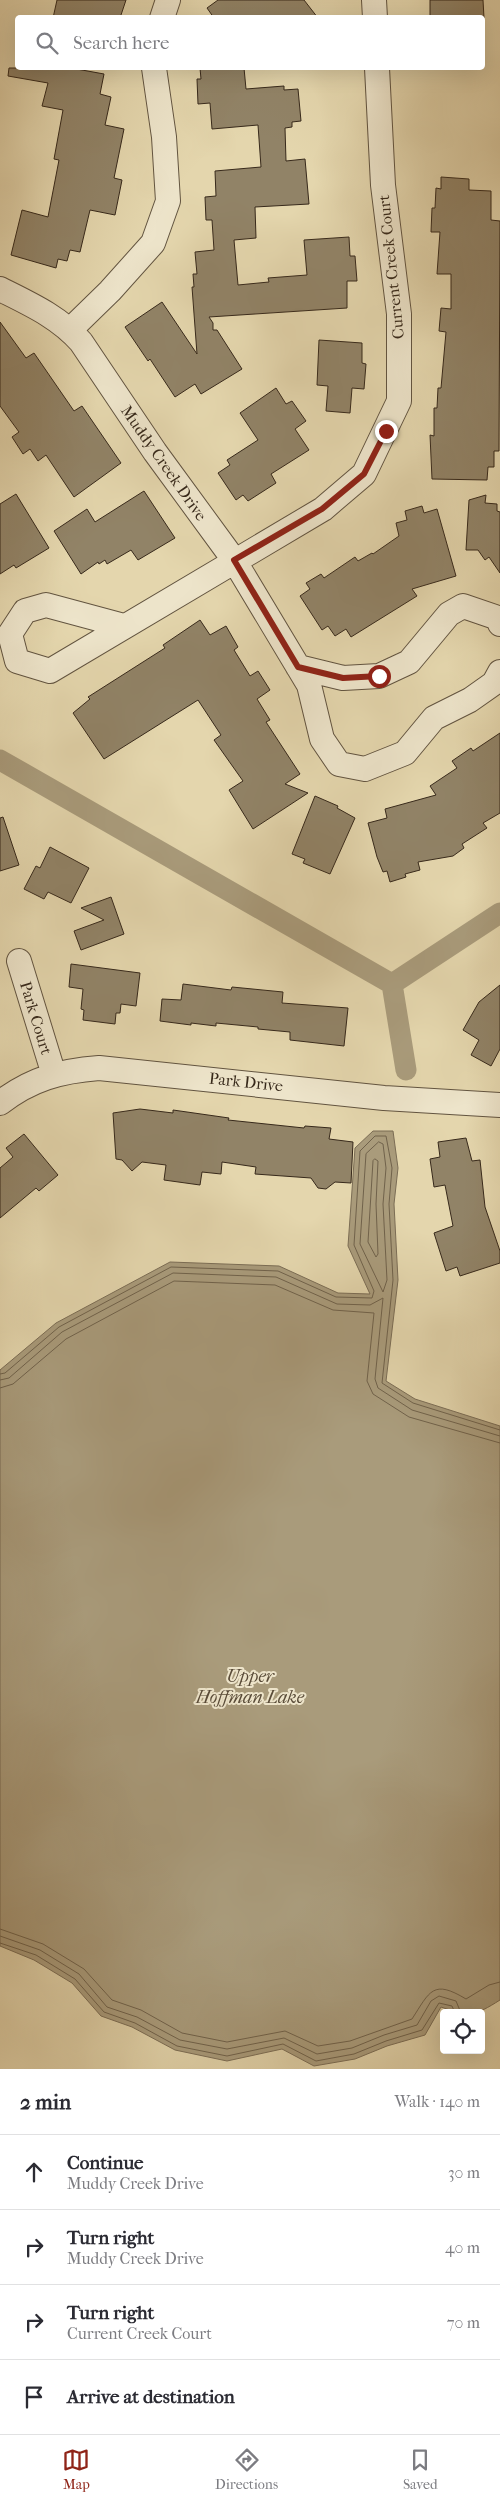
<!DOCTYPE html>
<meta charset="utf-8">
<style>
:root{--surface:#fff;--page:#f2f2f3;--text:#2b2b33;--muted:#7c7c81;--line:#e1e1e2;--accent:#8f2418}
body{margin:0;font-family:"IM FELL French Canon",serif;background:var(--page);color:var(--text)}
.controls{position:absolute;right:15px;bottom:15px;display:grid;overflow:hidden;border-radius:5px;box-shadow:0 5px 20px #0002}
.controls button{width:45px;height:45px;display:grid;place-items:center;padding:0;border:0;border-bottom:1px solid var(--line);background:var(--surface);color:var(--text);font:25px sans-serif}
.stop{position:absolute;width:15px;height:15px;margin:-11px;border:4px solid #8f2418;border-radius:50%;background:#fff}
.stop.end{background:#8f2418;border-color:#fff;box-shadow:0 1px 5px #0008}
.list{margin:0;padding:0;list-style:none}
h2{display:flex;justify-content:space-between;align-items:center;height:65px;margin:0;padding:0 20px;font-size:21px}
h2 small{font-size:16px;font-weight:400;color:var(--muted)}
.list li{display:grid;grid-template-columns:32px 1fr auto;gap:15px;align-items:center;box-sizing:border-box;height:75px;padding:0 20px;border-top:1px solid var(--line)}
.list b{display:block;font-size:19px;white-space:nowrap}
.list p{margin:0;font-size:16px;white-space:nowrap;color:var(--muted)}
.list em{font-size:16px;font-style:normal;color:var(--muted)}
.icon{flex:none;width:28px;height:28px;fill:none;stroke:currentColor;stroke-width:2;stroke-linecap:round;stroke-linejoin:round}
.map{position:relative;flex:none;width:500px;height:2069px;overflow:hidden}
.search{position:absolute;background:var(--surface);box-shadow:0 5px 20px #0002;left:15px;right:15px;top:15px;height:55px;display:flex;align-items:center;gap:12px;box-sizing:border-box;padding:0 18px;border-radius:5px;color:var(--muted);font-size:19px}
.sheet{height:365px;background:var(--surface)}
nav{display:flex;justify-content:space-around;align-items:center;box-sizing:border-box;height:70px;border-top:1px solid var(--line);background:var(--surface);font-size:14px;color:var(--muted)}
nav a{display:grid;justify-items:center;gap:2px}
nav .on{color:var(--accent)}
.map>svg:first-child{display:block}
.water{fill:#a99b7b;stroke:#7b6d55}
.lines{fill:none;stroke-linecap:round;stroke-linejoin:round}
.shore{stroke:#70624b;stroke-width:1}
.canal{stroke:#a99b7b;stroke-width:21}
.building{fill:#918367;stroke:#37291b}
.street-casing{stroke:#625440;stroke-width:26}
.street{stroke:#ede4ca;stroke-width:24}
.route{stroke:#8f2418;stroke-width:6}
.labels{text-anchor:middle;dominant-baseline:central;stroke-width:4;stroke-linejoin:round;paint-order:stroke}
.street-label{font-size:16px;fill:#37291b;stroke:#ede4ca}
.water-label{font-size:18px;font-style:italic;fill:#594b38;stroke:#ede4ca}
</style>
<div class="map">
<svg width="500" height="2069" viewBox="0 0 500 2069">
<rect width="100%" height="100%" fill="#e4d6ad"/>
<filter id="stains"><feTurbulence type="fractalNoise" baseFrequency=".004" numOctaves="4"/><feColorMatrix values="0 0 0 0 .2 0 0 0 0 .09 0 0 0 0 .02 0 0 0 .5 -.17"/></filter>
<radialGradient id="worn" r=".72"><stop offset=".6" stop-color="#630" stop-opacity="0"/><stop offset="1" stop-color="#630" stop-opacity=".3"/></radialGradient>
<path class="water" d="M373 1131H393L398 1168 394 1204 398 1280 386 1381 415 1399 500 1426V2000C475 2016 469 2017 441 2007L425 2035 387 2046 355 2059 314 2066 282 2049 227 2061 175 2050 132 2027 101 2016 72 1983 34 1960 0 1946V1370L56 1323 170 1262 279 1266 338 1293 370 1294 348 1246 355 1148Z"/>
<g class="lines">
<path class="shore" d="M379 1142 383 1144 386 1168 383 1204 387 1280 383 1292 360 1244 366 1154Z
M375 1159 378 1161 376 1204 378 1254 376 1257 368 1242 373 1161Z
M0 1374 5 1373 59 1327 171 1267 278 1271 336 1297 372 1298 374 1291 354 1245 360 1151 375 1136H386L392 1168 389 1204 393 1280 382 1383 413 1403 500 1430
M0 1380 9 1378 62 1332 173 1273 276 1277 337 1304 370 1305 383 1298 375 1379 378 1388 412 1410 500 1436
M0 1388 13 1384 66 1339 174 1281 275 1285 333 1310 374 1313 367 1381 373 1394 409 1417 500 1443
M0 1929 43 1944 84 1969 112 2000 141 2010 182 2033 227 2042 285 2031 318 2046 350 2041 412 2019C430 1991 433 1979 466 1999L489 1985 500 1982
M0 1936 40 1950 79 1974 107 2007 137 2017 180 2040 227 2049 284 2038 317 2054 352 2048 384 2035 417 2025 431 2001 439 1996 456 2001 461 2013
M0 1943 36 1955 75 1979 104 2012 135 2023 177 2046 227 2056 283 2044 316 2061 354 2054 386 2041 422 2030 439 2003 452 2006 455 2013"/>
<path class="canal" d="M0 760 392 984
M392 984 500 913
M392 984 406 1070"/>
</g>
<path class="building" d="M57 0H126L120 18H53Z
M218 0H304L318 18H214L207 8Z
M430 0H483L484 18H430Z
M9 68H71L104 74 100 94 111 97 105 125 124 129 114 178 122 180 115 215 90 210 80 252 70 250 67 261 58 259 56 268 11 255 22 210 48 217 59 160 54 159 63 110 42 106 48 83 8 76Z
M200 68H244L246 89 284 86V90L298 89 301 121 292 122V127L285 128 286 161 305 159 309 204 255 207 256 238 234 240 238 285 269 282 268 278 307 275 304 240 349 237 350 256H355L357 281H347V308L209 317 213 323V330H217L242 369 201 394 195 384 175 397 150 359 148 361 125 327 162 302 197 354 192 287H194L193 274H197L195 252 214 250 212 220H206L205 197 216 196 215 171 261 167 258 125 212 129 210 103 198 104 197 79H201Z
M441 177 469 179V190L491 191V220L500 221 499 451H494V467H488L487 480 432 479 430 435 434 436V408H437L438 388H441L446 332 439 331 441 308 451 309V274H437L440 232H431L432 208H435L436 188 441 189Z
M0 322 26 358 34 353 74 411 82 406 121 463 74 497 46 455 38 461 30 449 23 454 12 437 19 432 0 406Z
M319 340 362 343V363L366 364 364 389 352 388 350 413 326 411 328 386 317 385Z
M276 388 286 404 292 401 306 421 295 429 309 450 271 474 276 483 248 501 243 495 236 500 218 473 230 465 227 460 258 440 240 413Z
M144 491 175 538 138 560 131 550 107 564 105 560 99 564 98 562 81 574 54 531 87 509 95 522Z
M16 494 49 548 16 568 14 565 0 574V504Z
M486 495 485 503 497 504V511L500 512V573L489 557 485 560 478 550H466L469 500Z
M422 506 424 513 437 509 456 576 412 589 417 596 351 637 346 629 335 636 328 626 322 630 300 596 310 589 306 583 321 574 324 578 355 557 358 561 372 553 373 554 399 536 396 523 407 520 405 511Z
M200 620 210 635 226 626 238 647 234 650 250 676 258 671 270 690 257 699 270 720 266 722 300 774 285 784 308 793 253 829 229 790 243 781 214 740 221 735 198 700 104 759 73 713 90 699 88 697 165 648 163 645Z
M500 733V813L483 823 487 828 462 844 464 848 453 856 418 862 420 870 405 874 406 877 390 882 387 871 383 872 377 857 368 823 387 818 385 809 436 795 430 786 457 768 452 761 471 748 473 751Z
M315 796 338 806 337 808 355 818 330 874 303 863 305 859 292 854Z
M3 817 19 865 0 871V818Z
M50 847 89 868 71 903 48 892 44 899 24 889 36 866 40 868Z
M111 897 124 934 81 950 74 931 104 920 81 908Z
M71 964 140 973 136 1006 121 1004 120 1013H116L115 1024 83 1020 84 1010 81 1009 83 989 69 987Z
M183 984 231 990 232 987 283 992 282 1003 348 1008 344 1046 290 1040V1032L258 1029V1027L216 1023V1026L191 1023V1025L160 1021 162 999 181 1000Z
M500 985V1049L491 1066 471 1055 479 1040 463 1030 479 1002Z
M140 1109 173 1113V1110L229 1118 228 1120 304 1128 305 1126 331 1128 329 1139 353 1142 351 1183 335 1182 326 1189 318 1188 311 1178 255 1174 256 1167 222 1162 221 1174 202 1172 200 1185 164 1180 166 1165 142 1162 132 1171 122 1160 116 1159 113 1113Z
M24 1134 58 1175 39 1191 36 1188 0 1218V1168L13 1157 6 1148Z
M466 1138 472 1161 480 1160 485 1207 500 1251V1263L460 1276 457 1267 446 1271 434 1233 453 1226 445 1185 434 1187 430 1159 440 1157 438 1142Z"/>
<g class="lines">
<defs>
<path id="street" d="M374 0 375 18
M162 18 168 0
M0 289C30 304 59 317 81 342L155 452 234 560 309 685 322 739 339 764 365 769 405 753 434 718 470 700 494 683 500 672
M70 330 110 291 153 243 168 201 164 137 154 68
M124 626 46 605 25 611 10 634 17 661 50 671 323 509 364 474 399 401V314L383 185 377 68
M298 667 343 678 379 676 409 662 449 614 463 606 498 618 500 624
M19 961 54 1075
M0 1103C31 1079 60 1071 99 1068L384 1098 500 1105"/>
</defs>
<use href="#street" class="street-casing"/>
<use href="#street" class="street"/>
</g>
<g class="lines">
<path class="route" d="M379 676 343 678 298 667 234 560 322 509 364 474 386 431"/>
</g>
<g class="labels">
<g class="street-label">
<text transform="translate(391 267) rotate(-96)">Current Creek Court</text>
<text transform="translate(164 463) rotate(55)">Muddy Creek Drive</text>
<text transform="translate(36 1018) rotate(73)">Park Court</text>
<text transform="translate(246 1082) rotate(6)">Park Drive</text>
</g>
<g class="water-label">
<text x="250" y="1676">Upper<tspan x="250" dy="21">Hoffman Lake</tspan></text>
</g>
</g>
<rect width="100%" height="100%" filter="url(#stains)"/>
<rect width="100%" height="100%" fill="url(#worn)"/>
</svg>
<div class="controls">
<button><svg class="icon" aria-label="locate" viewBox="0 0 24 24"><circle cx="12" cy="12" r="6"/><path d="M12 2v4M12 18v4M2 12h4M18 12h4"/></svg></button>
</div>
<div class="stop" style="left:379px;top:676px"></div>
<div class="stop end" style="left:386px;top:431px"></div>
<div class="search"><svg class="icon" aria-label="search" viewBox="0 0 24 24"><circle cx="10" cy="10" r="6"/><path d="M15 15l6 6"/></svg>Search here</div>
</div>
<section class="sheet">
<h2>2 min<small>Walk · 140 m</small></h2>
<ul class="list">
<li><svg class="icon" aria-label="ahead" viewBox="0 0 24 24"><path d="M12 20V5M6 11l6-6 6 6"/></svg><div><b>Continue</b><p>Muddy Creek Drive</p></div><em>30 m</em></li>
<li><svg class="icon" aria-label="right" viewBox="0 0 24 24"><path d="M7 20v-9h11M14 6l5 5-5 5"/></svg><div><b>Turn right</b><p>Muddy Creek Drive</p></div><em>40 m</em></li>
<li><svg class="icon" aria-label="right" viewBox="0 0 24 24"><path d="M7 20v-9h11M14 6l5 5-5 5"/></svg><div><b>Turn right</b><p>Current Creek Court</p></div><em>70 m</em></li>
<li><svg class="icon" aria-label="arrive" viewBox="0 0 24 24"><path d="M6 21V4h12l-3 4 3 4H6"/></svg><div><b>Arrive at destination</b></div></li>
</ul>
</section>
<nav>
<a class="on"><svg class="icon" aria-label="map" viewBox="0 0 24 24"><path d="M3 6l6-2 6 2 6-2v14l-6 2-6-2-6 2zM9 4v14M15 6v14"/></svg>Map</a>
<a><svg class="icon" aria-label="directions" viewBox="0 0 24 24"><path d="M12 3l9 9-9 9-9-9zM9 14v-3h6M13 9l2 2-2 2"/></svg>Directions</a>
<a><svg class="icon" aria-label="saved" viewBox="0 0 24 24"><path d="M7 4h10v16l-5-4-5 4z"/></svg>Saved</a>
</nav>
